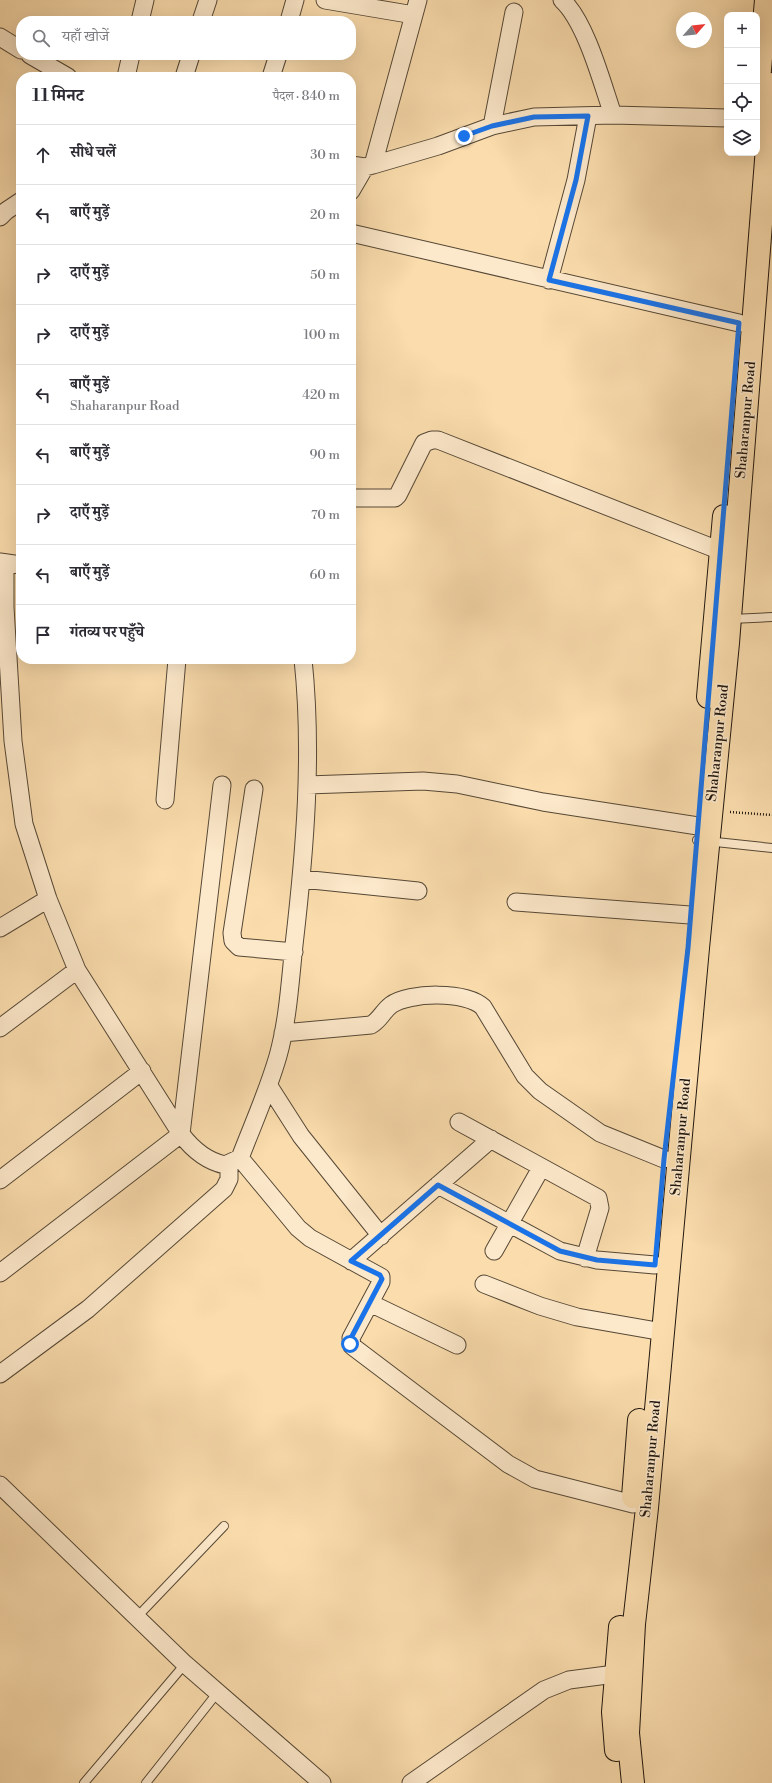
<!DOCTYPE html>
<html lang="hi">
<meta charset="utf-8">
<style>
:root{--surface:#fff;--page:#f7f7f7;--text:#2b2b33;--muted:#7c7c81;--line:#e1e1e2}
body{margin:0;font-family:"Libre Bodoni","Noto Serif Devanagari",serif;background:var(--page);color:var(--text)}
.controls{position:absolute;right:12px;top:12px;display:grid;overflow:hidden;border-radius:8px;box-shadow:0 4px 16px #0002}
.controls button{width:36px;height:36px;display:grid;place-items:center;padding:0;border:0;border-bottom:1px solid var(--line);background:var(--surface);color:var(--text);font:20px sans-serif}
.compass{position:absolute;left:676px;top:12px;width:36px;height:36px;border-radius:50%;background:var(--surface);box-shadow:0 4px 16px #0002;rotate:63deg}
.stop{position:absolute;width:12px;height:12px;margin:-9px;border:3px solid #1a73e8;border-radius:50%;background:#fff}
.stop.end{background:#1a73e8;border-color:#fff;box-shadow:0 1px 4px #0008}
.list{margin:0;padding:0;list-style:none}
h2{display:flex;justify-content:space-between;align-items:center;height:52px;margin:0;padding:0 16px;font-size:17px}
h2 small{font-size:13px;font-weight:400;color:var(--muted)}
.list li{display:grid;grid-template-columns:26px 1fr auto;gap:12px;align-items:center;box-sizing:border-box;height:60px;padding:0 16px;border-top:1px solid var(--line)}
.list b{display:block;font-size:15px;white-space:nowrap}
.list p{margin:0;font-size:13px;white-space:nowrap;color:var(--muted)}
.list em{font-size:13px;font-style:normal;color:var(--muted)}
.icon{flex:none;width:22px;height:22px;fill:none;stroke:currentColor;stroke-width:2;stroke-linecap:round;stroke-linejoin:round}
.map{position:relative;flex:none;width:772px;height:1783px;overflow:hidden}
.search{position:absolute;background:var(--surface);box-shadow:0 4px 16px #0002;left:16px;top:16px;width:340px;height:44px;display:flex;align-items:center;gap:10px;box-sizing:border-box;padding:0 14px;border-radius:16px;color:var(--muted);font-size:15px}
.panel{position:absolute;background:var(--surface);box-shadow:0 4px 16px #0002;left:16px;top:72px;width:340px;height:592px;border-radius:16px}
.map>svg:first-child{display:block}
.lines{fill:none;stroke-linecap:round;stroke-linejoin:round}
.service-casing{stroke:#564836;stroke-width:10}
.minor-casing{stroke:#564836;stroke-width:19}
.primary-casing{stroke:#20170f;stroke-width:24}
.path{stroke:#20170f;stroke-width:2.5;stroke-dasharray:1 2;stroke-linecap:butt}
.service{stroke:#fce8ca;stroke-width:8}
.minor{stroke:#fce8ca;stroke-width:17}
.primary{stroke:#fadcad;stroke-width:22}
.route{stroke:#1a73e8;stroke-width:5}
.labels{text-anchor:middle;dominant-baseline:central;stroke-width:3;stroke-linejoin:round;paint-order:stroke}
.street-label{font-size:14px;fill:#20170f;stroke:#fce8ca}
</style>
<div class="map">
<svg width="772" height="1783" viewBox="0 0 772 1783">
<rect width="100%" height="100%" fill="#fadcad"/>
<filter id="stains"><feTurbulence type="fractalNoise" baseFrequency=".005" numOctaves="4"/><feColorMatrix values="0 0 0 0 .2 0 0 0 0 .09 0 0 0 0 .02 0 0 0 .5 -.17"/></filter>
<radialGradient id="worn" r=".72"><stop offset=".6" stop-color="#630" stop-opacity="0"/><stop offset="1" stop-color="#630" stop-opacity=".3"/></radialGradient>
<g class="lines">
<defs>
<path id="service" d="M731 619 772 617
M697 840 772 848
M137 1617 224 1526
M84 1783 185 1664
M146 1783 218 1692"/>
<path id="minor" d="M325 0 414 15
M562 0C586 22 602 83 613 115
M140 21 145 0
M201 21 208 0
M289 21 295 0
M0 37 21 50
M30 55 68 77
M126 77 131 55
M184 77 191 55
M271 77 278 55
M492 126 514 12
M351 165 365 167 373 165 438 146 492 126 534 117 613 115 727 118
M373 165 418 0
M351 191 365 167
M0 217 6 211 21 201
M351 233 739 323
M549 280 576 180 588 116
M351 498H395L398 495 424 443 432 440H438L731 555
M0 562 21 565
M5 563V607L13 741 24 824 48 899 77 970 181 1134C193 1150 206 1161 225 1165L240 1158C253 1124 268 1091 278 1056 288 1020 290 982 294 945 305 850 313 754 303 659
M307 785 423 781 457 784 543 802 698 826
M254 789 232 933 233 941 239 947 294 952
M165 800 177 659
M302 879 418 891
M516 902 690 915
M0 928 48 899
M0 1028 77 970
M283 1033 371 1025C380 1020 383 1011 391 1005 409 992 466 991 483 1007L525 1076 540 1091 600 1133 664 1159
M269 1086 301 1136 381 1236
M459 1122 598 1198 600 1208 585 1258
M240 1158 298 1228 310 1238 381 1277V1282L351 1338 352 1346 508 1464 535 1479 633 1504
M0 1180 142 1071
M438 1185 560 1251 597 1260 655 1265
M494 1251 541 1168
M351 1261 491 1139
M0 1273 181 1134 222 785
M484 1284 540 1306 577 1317 663 1332
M370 1303 457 1345
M0 1374 88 1309 224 1189 229 1179V1164
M0 1485 185 1664 322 1783
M411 1783 544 1690 569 1680 615 1674"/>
<path id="primary" d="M757 104 766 0
M708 697 724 516
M633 1497 639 1420
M616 1750 613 1712 620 1627
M633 1783 628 1733 634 1624 647 1508 698 948 728 643 772 84"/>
</defs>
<use href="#service" class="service-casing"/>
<use href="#minor" class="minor-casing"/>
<use href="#primary" class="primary-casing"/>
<path class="path" d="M730 812 772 815"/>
<use href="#service" class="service"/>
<use href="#minor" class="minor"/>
<use href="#primary" class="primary"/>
</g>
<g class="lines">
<path class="route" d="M350 1344 351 1338 382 1279 380 1275 351 1261 438 1185 560 1251 597 1260 655 1265 664 1159 688 948 739 323 549 280 576 180 588 116 534 117 492 126 464 136"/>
</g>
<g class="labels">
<g class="street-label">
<text transform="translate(746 420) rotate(-85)">Shaharanpur Road</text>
<text transform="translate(718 743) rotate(-84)">Shaharanpur Road</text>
<text transform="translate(681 1137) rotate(-85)">Shaharanpur Road</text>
<text transform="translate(651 1459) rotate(-85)">Shaharanpur Road</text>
</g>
</g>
<rect width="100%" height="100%" filter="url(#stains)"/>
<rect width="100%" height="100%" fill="url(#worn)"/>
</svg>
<div class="controls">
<button>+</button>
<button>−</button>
<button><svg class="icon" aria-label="locate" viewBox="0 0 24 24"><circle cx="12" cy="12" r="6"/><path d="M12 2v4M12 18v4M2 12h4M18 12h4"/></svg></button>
<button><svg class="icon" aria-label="layers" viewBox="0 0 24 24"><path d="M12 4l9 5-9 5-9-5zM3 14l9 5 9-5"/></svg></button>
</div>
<svg class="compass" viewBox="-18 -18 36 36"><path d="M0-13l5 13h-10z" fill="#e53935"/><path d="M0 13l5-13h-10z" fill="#7c7c81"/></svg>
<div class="stop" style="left:350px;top:1344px"></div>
<div class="stop end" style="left:464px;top:136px"></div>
<div class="search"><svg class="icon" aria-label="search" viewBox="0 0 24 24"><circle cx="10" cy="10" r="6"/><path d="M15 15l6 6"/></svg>यहाँ खोजें</div>
<section class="panel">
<h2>11 मिनट<small>पैदल · 840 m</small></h2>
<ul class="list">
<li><svg class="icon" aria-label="ahead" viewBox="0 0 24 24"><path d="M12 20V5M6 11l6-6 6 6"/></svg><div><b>सीधे चलें</b></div><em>30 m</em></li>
<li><svg class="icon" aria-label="left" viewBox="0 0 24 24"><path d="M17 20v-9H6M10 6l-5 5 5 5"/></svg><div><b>बाएँ मुड़ें</b></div><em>20 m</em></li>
<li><svg class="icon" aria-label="right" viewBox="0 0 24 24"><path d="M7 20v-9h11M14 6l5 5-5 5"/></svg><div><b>दाएँ मुड़ें</b></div><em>50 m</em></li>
<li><svg class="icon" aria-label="right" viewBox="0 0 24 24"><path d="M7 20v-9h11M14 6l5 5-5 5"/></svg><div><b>दाएँ मुड़ें</b></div><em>100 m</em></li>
<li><svg class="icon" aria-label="left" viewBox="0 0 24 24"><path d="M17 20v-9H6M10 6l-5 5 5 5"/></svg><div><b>बाएँ मुड़ें</b><p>Shaharanpur Road</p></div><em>420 m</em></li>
<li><svg class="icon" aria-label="left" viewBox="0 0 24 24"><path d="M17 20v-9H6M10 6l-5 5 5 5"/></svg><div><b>बाएँ मुड़ें</b></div><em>90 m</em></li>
<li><svg class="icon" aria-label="right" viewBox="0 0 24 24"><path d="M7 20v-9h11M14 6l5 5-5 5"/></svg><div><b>दाएँ मुड़ें</b></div><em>70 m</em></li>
<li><svg class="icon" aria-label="left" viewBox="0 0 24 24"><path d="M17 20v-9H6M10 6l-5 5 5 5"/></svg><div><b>बाएँ मुड़ें</b></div><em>60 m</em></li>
<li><svg class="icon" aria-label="arrive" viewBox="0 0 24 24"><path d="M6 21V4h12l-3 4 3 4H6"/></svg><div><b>गंतव्य पर पहुँचे</b></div></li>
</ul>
</section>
</div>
